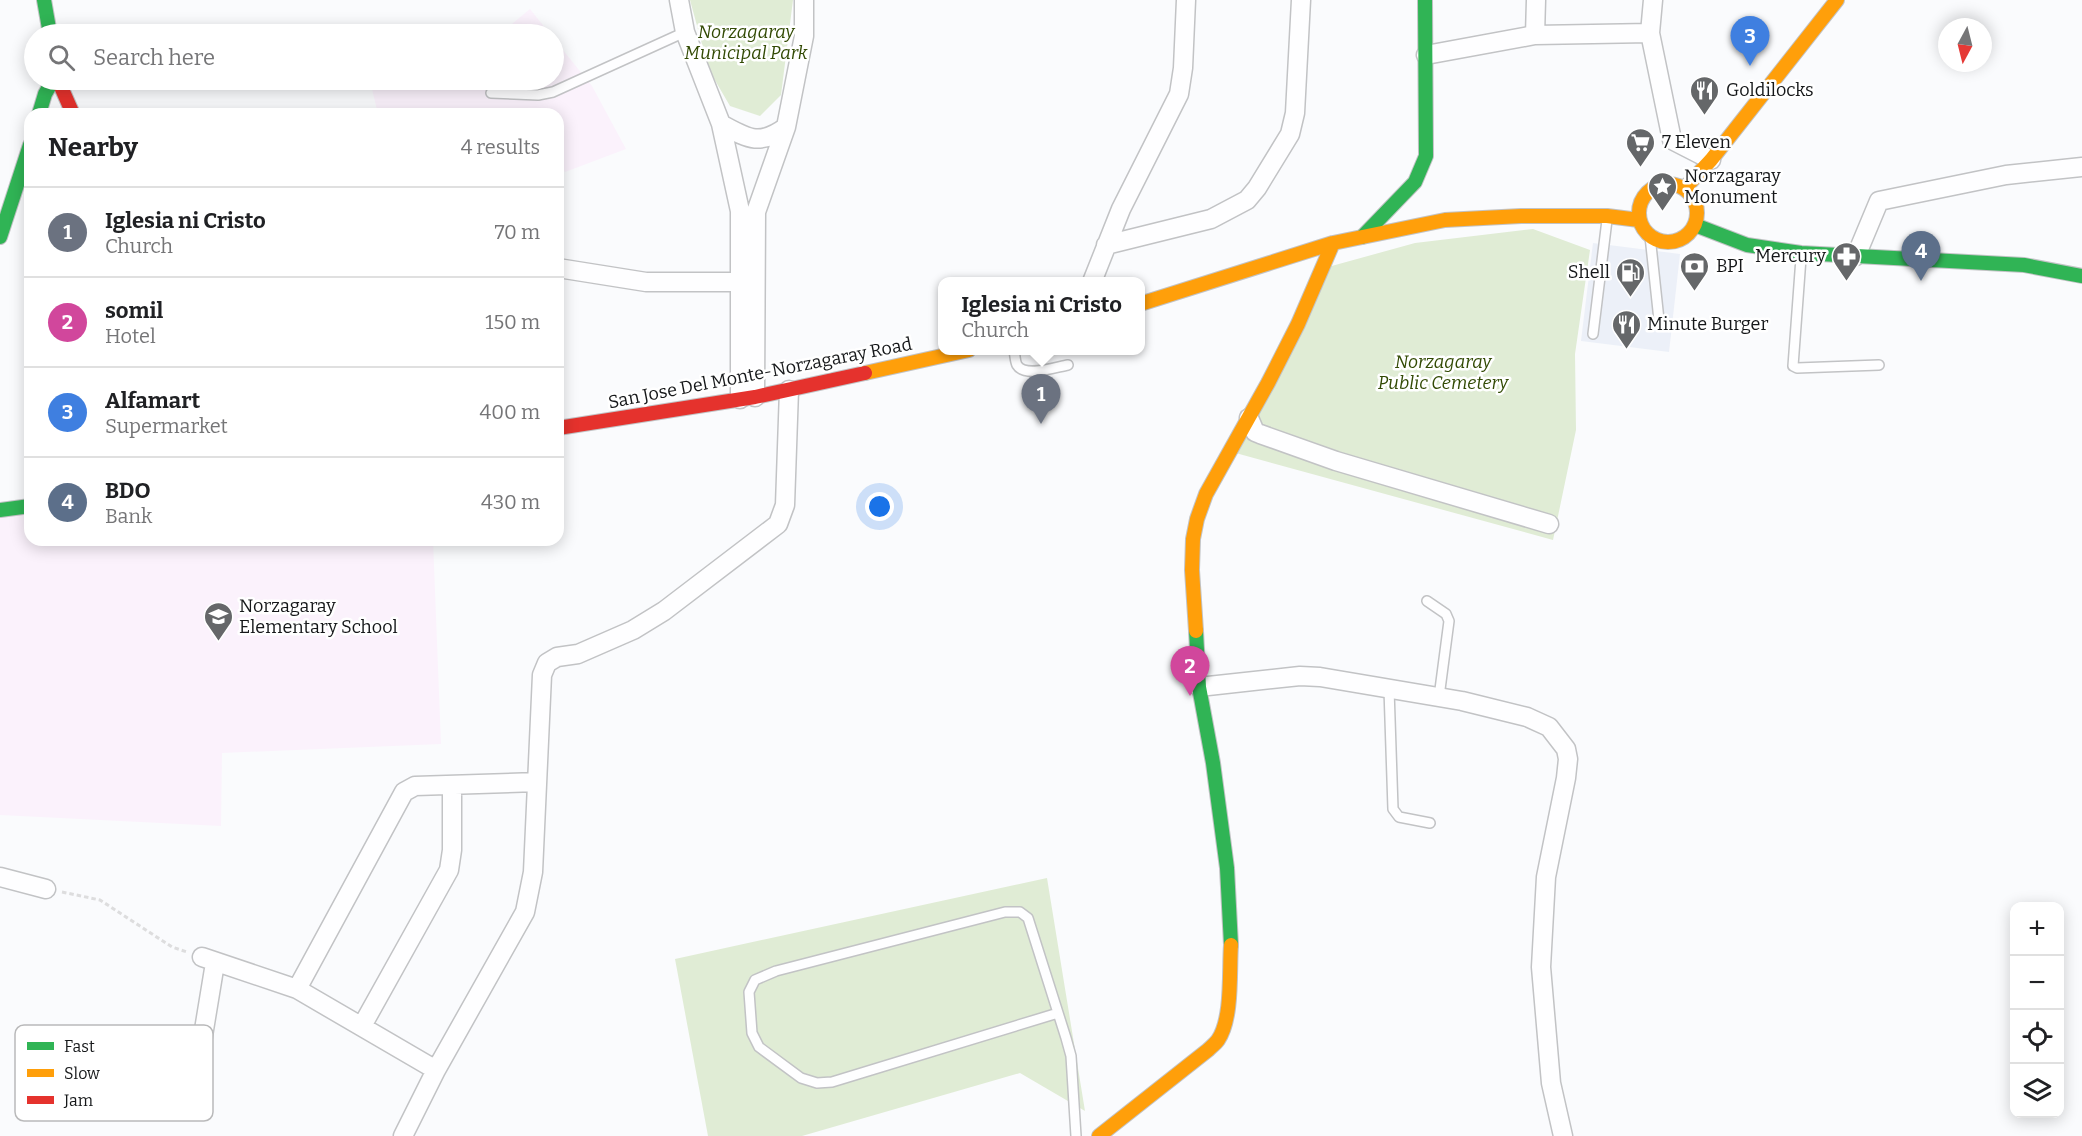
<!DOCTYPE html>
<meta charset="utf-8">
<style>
:root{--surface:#fff;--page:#f6f6f6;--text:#202124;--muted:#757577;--line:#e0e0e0;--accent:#656769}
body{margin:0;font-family:Bitter,serif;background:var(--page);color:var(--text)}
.controls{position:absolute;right:18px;bottom:18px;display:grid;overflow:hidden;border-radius:12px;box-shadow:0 3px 15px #0003}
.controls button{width:54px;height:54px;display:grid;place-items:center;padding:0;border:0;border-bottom:2px solid var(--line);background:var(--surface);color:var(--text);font:30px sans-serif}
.compass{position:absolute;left:1938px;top:18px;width:54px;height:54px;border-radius:50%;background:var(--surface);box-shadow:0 3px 15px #0003;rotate:187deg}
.you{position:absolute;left:880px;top:507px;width:21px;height:21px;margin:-15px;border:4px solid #fff;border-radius:50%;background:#1a73e8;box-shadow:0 0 0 9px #1a73e833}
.badge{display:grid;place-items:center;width:39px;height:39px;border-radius:50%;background:var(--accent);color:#fff;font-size:20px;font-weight:700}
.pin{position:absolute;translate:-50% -50px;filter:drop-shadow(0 2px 3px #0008)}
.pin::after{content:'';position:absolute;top:32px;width:21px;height:18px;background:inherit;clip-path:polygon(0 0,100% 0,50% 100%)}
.popup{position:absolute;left:938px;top:277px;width:207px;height:78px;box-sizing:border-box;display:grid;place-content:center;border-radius:12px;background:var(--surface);filter:drop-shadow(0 2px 4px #0005);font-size:20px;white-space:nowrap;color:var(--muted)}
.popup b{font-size:22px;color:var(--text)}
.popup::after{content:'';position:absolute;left:50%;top:100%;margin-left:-12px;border:12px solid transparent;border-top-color:var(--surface)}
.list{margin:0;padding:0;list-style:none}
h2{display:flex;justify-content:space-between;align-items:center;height:78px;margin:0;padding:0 24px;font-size:26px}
h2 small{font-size:20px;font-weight:400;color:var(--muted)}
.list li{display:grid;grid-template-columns:39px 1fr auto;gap:18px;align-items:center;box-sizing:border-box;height:90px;padding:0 24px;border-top:2px solid var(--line)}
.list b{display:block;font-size:22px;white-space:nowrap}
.list p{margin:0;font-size:20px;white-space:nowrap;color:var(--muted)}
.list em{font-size:20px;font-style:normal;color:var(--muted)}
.icon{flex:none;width:33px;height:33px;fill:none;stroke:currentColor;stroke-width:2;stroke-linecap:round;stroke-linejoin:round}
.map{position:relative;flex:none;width:2082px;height:1136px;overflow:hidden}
.search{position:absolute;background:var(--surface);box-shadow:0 3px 15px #0003;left:24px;top:24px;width:540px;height:66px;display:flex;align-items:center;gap:15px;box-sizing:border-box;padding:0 21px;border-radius:33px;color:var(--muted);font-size:22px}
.panel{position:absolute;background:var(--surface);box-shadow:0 3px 15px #0003;left:24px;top:108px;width:540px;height:438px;border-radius:18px}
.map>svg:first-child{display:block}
.built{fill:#ecf0f8}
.education{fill:#fbf2fc}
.green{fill:#e0ecd5}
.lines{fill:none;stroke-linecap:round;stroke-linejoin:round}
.lane-casing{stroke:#c2c3c5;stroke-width:12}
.street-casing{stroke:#c2c3c5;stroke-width:21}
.fast-casing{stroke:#c2c3c5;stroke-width:16}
.slow-casing{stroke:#c2c3c5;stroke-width:16}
.jam-casing{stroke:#c2c3c5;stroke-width:16}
.path{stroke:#ddddde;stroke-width:3;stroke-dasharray:4.5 3;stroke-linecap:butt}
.lane{stroke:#fefeff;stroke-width:9}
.street{stroke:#fefeff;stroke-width:18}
.fast{stroke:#30b455;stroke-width:14}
.slow{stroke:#ff9f0a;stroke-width:14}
.jam{stroke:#e5322d;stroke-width:14}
.labels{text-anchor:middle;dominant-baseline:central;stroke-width:5;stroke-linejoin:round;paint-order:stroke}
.park-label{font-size:18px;font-style:italic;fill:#324a04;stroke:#fff}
.poi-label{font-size:18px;fill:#151719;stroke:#fff;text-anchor:start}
.street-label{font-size:18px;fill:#151719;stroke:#fff}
.key{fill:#fff;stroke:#b9b9ba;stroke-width:1.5}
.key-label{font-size:16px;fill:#151719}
</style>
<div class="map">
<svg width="2082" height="1136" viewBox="0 0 2082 1136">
<rect width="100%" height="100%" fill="#fafbfd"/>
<path class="built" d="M1593 243 1680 254 1669 352 1581 341Z"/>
<path class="education" d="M530 9 550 34H500Z
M554 39 592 86 626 149 565 172 558 160V114H378L372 89 397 80H554Z
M30 513V540H433L441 744 222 753 221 826 0 815V515Z"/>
<path class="green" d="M690 0H793L781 95 760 116 730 106 709 70Z
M1533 229 1590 250 1575 354 1576 430 1553 540 1232 452 1328 267 1415 243Z
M1047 878 1085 1111 1020 1073 802 1136H708L675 959Z"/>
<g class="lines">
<defs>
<path id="lane" d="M491 93 538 95 553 92 685 32
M1650 236 1659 320
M1801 258 1793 366 1797 368 1879 365
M1593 334 1607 220
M1014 350C1015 355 1015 361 1017 365 1025 378 1056 367 1068 365
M1427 601 1446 614 1449 621 1439 697
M1389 689 1393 809 1399 817 1430 823
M1058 1013 832 1082 817 1083 801 1078 759 1047 752 1033 749 992 755 980 776 971 1005 912H1020L1028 918 1066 1038 1071 1056 1076 1136"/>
<path id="street" d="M679 0 685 32 721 124 740 211V399
M1653 0 1650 33 1672 140 1711 160
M1535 35 1536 0
M1426 55 1535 35 1650 33
M721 124C747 138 759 147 786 127
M1106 245 1211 219 1247 200 1257 188 1290 134 1295 113 1301 0
M1856 256 1879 201 2006 175 2082 167
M558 268 646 282H738
M1092 282 1121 209 1179 94 1183 68 1186 0
M755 397 756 212 786 127 804 36V0
M1249 418 1255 432 1260 434 1336 461 1549 524
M1199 687 1300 676 1320 677 1462 701 1527 717 1549 727 1566 749 1568 759 1566 778 1546 877 1541 967 1551 1083 1563 1136
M0 877 46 889
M202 957 297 989 436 1070
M297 989 404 792 415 786 537 782
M362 1026 449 870 452 850V785
M201 1048 215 963
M403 1136 436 1070 525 912 533 872 542 675 547 663 557 657 578 654 633 630 664 611 778 524 785 505 789 390"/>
<path id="fast" d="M44 0 50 34
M39 114 45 94 53 80
M1695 225 1747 245 1801 253 2024 265 2082 276
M0 237 30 145
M1362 237 1415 182 1426 156 1425 0
M0 510 30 506
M1196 631 1199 687 1213 763 1227 868 1231 945"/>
<path id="slow" d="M1639 213a29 29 0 1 1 58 0a29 29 0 1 1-58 0Z
M1684 189 1711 160 1837 0
M1140 304 1333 243 1445 220 1521 216H1607L1639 220
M865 373 969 350
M1196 631 1192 570 1193 539 1197 519 1206 494 1268 383 1298 324 1333 243
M1099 1136 1208 1050C1211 1047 1216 1043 1218 1040 1233 1018 1229 970 1231 945"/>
<path id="jam" d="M58 80 73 114
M558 428 755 397 865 373"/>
</defs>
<use href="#lane" class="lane-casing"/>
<use href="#street" class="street-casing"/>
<use href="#fast" class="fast-casing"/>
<use href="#slow" class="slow-casing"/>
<use href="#jam" class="jam-casing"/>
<path class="path" d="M62 892 100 900 172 947 187 952"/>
<use href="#lane" class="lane"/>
<use href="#street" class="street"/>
<use href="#fast" class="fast"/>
<use href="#slow" class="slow"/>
<use href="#jam" class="jam"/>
</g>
<defs>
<symbol id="restaurant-pin" viewBox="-11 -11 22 30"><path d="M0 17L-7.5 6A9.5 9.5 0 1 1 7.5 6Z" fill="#656769" stroke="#fff"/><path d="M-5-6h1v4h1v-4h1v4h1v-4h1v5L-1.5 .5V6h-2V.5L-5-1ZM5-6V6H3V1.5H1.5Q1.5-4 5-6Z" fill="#fff"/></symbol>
<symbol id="supermarket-pin" viewBox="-11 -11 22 30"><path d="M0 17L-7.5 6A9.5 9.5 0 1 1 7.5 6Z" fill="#656769" stroke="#fff"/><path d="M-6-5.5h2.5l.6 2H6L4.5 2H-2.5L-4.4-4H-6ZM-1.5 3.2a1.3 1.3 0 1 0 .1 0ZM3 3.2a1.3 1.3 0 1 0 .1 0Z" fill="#fff"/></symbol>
<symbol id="sight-pin" viewBox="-11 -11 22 30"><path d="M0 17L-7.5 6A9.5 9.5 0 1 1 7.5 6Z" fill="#656769" stroke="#fff"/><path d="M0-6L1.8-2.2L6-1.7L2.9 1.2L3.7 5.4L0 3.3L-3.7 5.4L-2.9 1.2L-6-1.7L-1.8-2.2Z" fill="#fff"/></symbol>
<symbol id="pharmacy-pin" viewBox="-11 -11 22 30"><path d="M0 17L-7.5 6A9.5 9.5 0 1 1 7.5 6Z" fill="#656769" stroke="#fff"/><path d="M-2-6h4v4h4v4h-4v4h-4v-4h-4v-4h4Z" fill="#fff"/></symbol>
<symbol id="bank-pin" viewBox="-11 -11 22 30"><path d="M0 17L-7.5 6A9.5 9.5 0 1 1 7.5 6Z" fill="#656769" stroke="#fff"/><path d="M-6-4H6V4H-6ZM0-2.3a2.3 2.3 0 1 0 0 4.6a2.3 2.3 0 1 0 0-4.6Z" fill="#fff"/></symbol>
<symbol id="fuel-pin" viewBox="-11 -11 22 30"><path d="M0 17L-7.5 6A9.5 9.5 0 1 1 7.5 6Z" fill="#656769" stroke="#fff"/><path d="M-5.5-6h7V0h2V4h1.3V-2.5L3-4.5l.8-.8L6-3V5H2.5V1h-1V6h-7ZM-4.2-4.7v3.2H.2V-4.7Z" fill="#fff"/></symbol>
<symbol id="school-pin" viewBox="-11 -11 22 30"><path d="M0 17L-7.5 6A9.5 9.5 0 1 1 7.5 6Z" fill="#656769" stroke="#fff"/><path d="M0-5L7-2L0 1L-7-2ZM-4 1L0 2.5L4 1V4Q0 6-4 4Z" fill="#fff"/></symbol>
</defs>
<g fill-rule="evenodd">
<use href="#restaurant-pin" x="1688" y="74" width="33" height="45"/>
<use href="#supermarket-pin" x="1624" y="126" width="33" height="45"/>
<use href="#sight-pin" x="1646" y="170" width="33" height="45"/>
<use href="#pharmacy-pin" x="1830" y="240" width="33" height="45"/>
<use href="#bank-pin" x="1678" y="250" width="33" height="45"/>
<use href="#fuel-pin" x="1614" y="256" width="33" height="45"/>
<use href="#restaurant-pin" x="1610" y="308" width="33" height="45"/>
<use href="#school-pin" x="202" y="600" width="33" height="45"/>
</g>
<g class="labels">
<g class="park-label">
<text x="746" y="32">Norzagaray<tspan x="746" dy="21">Municipal Park</tspan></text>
<text x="1443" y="362">Norzagaray<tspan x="1443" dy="21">Public Cemetery</tspan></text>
</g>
<g class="poi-label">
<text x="1726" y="90">Goldilocks</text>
<text x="1662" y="142">7 Eleven</text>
<text x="1684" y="176">Norzagaray<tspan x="1684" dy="21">Monument</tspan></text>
<text x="1826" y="256" text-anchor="end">Mercury</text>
<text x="1716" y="266">BPI</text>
<text x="1610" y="272" text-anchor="end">Shell</text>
<text x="1647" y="324">Minute Burger</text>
<text x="239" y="606">Norzagaray<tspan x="239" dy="21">Elementary School</tspan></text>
</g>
<g class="street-label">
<text transform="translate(760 373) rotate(-11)">San Jose Del Monte-Norzagaray Road</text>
</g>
</g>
<rect x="15" y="1025" width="198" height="96" rx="9" class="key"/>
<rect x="27" y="1042" width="27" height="8" fill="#30b455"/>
<rect x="27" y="1069" width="27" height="8" fill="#ff9f0a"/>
<rect x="27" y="1096" width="27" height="8" fill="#e5322d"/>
<g class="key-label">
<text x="64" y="1052">Fast</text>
<text x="64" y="1079">Slow</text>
<text x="64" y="1106">Jam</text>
</g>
</svg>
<div class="controls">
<button>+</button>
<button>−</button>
<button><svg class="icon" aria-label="locate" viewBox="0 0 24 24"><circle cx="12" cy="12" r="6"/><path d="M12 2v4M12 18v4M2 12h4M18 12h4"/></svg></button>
<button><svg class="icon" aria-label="layers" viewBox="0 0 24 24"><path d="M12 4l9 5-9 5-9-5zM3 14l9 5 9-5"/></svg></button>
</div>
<svg class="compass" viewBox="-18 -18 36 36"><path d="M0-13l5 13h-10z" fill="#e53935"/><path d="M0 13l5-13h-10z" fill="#757577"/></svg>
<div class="you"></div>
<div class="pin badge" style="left:1041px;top:424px;background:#6b7280">1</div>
<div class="popup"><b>Iglesia ni Cristo</b>Church</div>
<div class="pin badge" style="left:1190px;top:696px;background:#d1479c">2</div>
<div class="pin badge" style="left:1750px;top:66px;background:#3f7fe0">3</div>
<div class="pin badge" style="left:1921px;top:281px;background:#5c6f8a">4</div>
<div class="search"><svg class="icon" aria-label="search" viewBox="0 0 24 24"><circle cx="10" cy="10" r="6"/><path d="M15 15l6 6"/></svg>Search here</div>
<section class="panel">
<h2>Nearby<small>4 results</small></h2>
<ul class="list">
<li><span class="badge" style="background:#6b7280">1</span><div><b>Iglesia ni Cristo</b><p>Church</p></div><em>70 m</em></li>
<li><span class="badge" style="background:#d1479c">2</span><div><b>somil</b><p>Hotel</p></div><em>150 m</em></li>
<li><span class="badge" style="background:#3f7fe0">3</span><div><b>Alfamart</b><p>Supermarket</p></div><em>400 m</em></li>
<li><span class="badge" style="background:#5c6f8a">4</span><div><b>BDO</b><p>Bank</p></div><em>430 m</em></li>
</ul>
</section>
</div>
